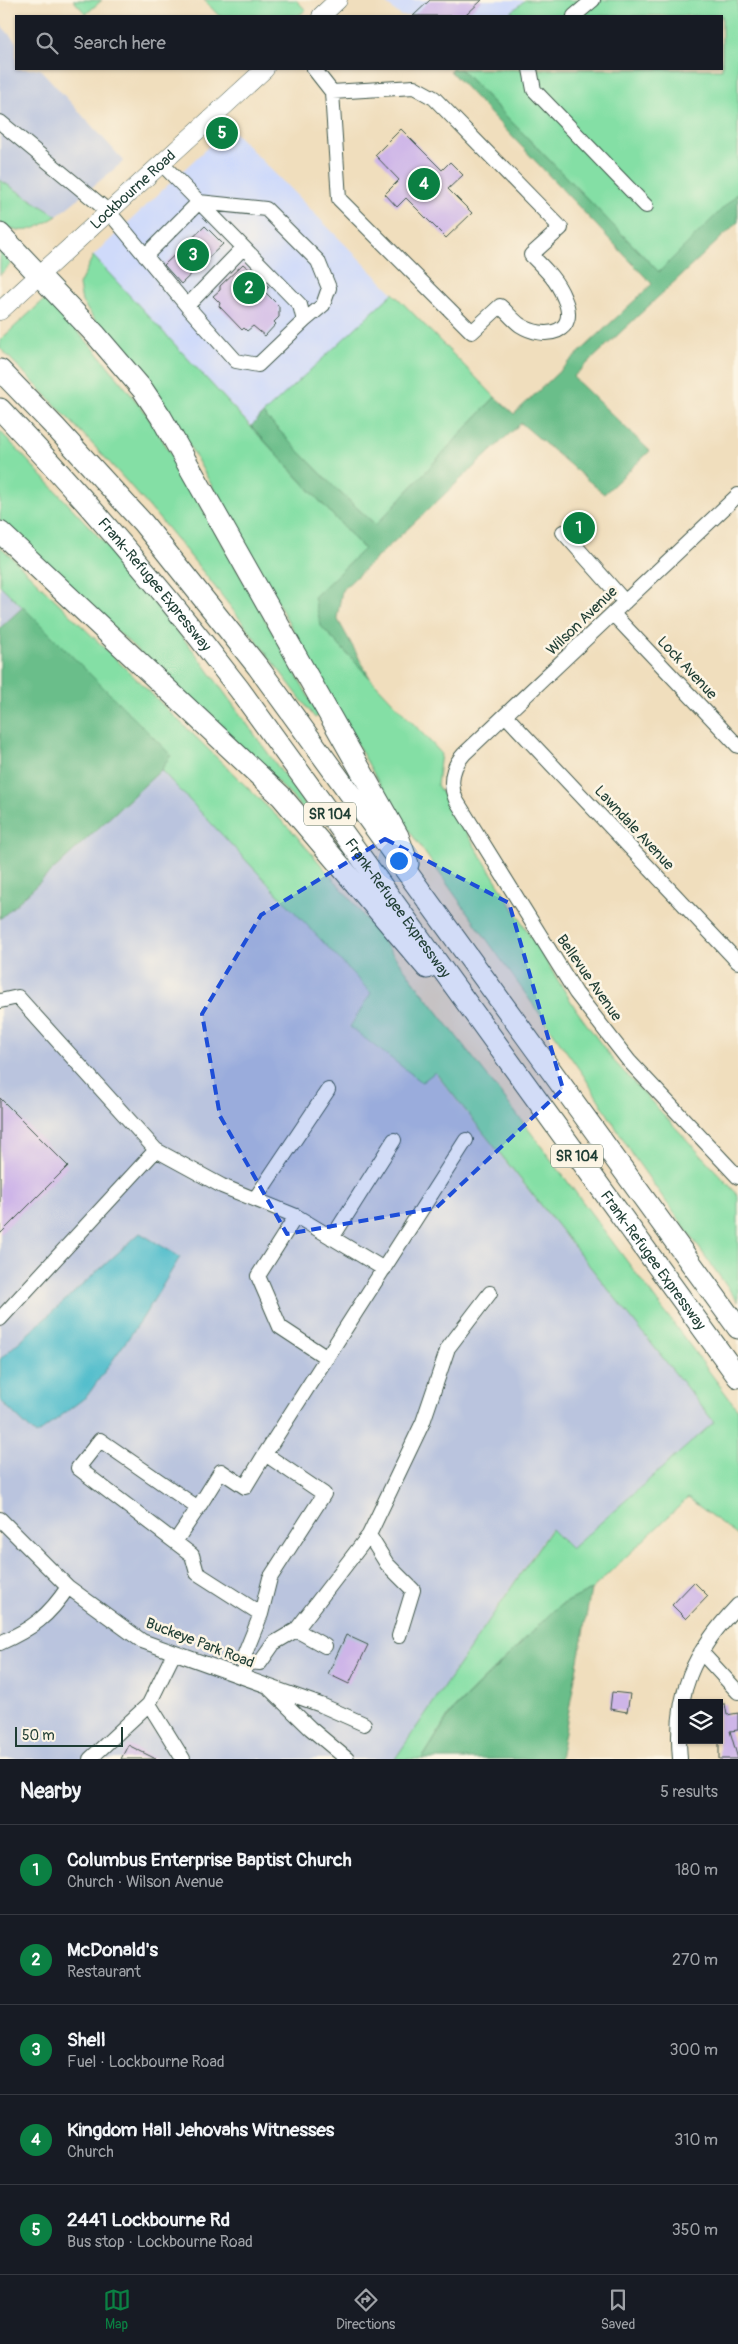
<!DOCTYPE html>
<meta charset="utf-8">
<style>
:root{--surface:#171b24;--page:#20242c;--text:#f1f3f6;--muted:#9ea1a6;--line:#363941;--accent:#0b8043}
body{margin:0;font-family:Pangolin,sans-serif;background:var(--page);color:var(--text)}
.controls{position:absolute;right:15px;bottom:15px;display:grid;overflow:hidden;border-radius:0px;box-shadow:0 1px 4px #0004}
.controls button{width:45px;height:45px;display:grid;place-items:center;padding:0;border:0;border-bottom:1px solid var(--line);background:var(--surface);color:var(--text);font:25px sans-serif}
.scale{position:absolute;left:15px;bottom:12px;width:108px;box-sizing:border-box;padding-left:5px;border:2px solid #1f3d34;border-top:0;font-size:14px;line-height:18px;white-space:nowrap;color:#1f3d34;-webkit-text-stroke:4px #fcf5e5;paint-order:stroke}
.you{position:absolute;left:398px;top:860px;width:18px;height:18px;margin:-12px;border:4px solid #fff;border-radius:50%;background:#1a73e8;box-shadow:0 0 0 8px #1a73e833}
.badge{display:grid;place-items:center;width:32px;height:32px;border-radius:50%;background:var(--accent);color:#fff;font-size:16px;font-weight:700}
.pin{position:absolute;translate:-50% -50%;border:2px solid #fff;box-shadow:0 1px 5px #0006}
.list{margin:0;padding:0;list-style:none}
h2{display:flex;justify-content:space-between;align-items:center;height:65px;margin:0;padding:0 20px;font-size:21px}
h2 small{font-size:16px;font-weight:400;color:var(--muted)}
.list li{display:grid;grid-template-columns:32px 1fr auto;gap:15px;align-items:center;box-sizing:border-box;height:90px;padding:0 20px;border-top:1px solid var(--line)}
.list b{display:block;font-size:19px;white-space:nowrap}
.list p{margin:0;font-size:16px;white-space:nowrap;color:var(--muted)}
.list em{font-size:16px;font-style:normal;color:var(--muted)}
.icon{flex:none;width:28px;height:28px;fill:none;stroke:currentColor;stroke-width:2;stroke-linecap:round;stroke-linejoin:round}
.map{position:relative;flex:none;width:738px;height:1759px;overflow:hidden}
.search{position:absolute;background:var(--surface);box-shadow:0 1px 4px #0004;left:15px;right:15px;top:15px;height:55px;display:flex;align-items:center;gap:12px;box-sizing:border-box;padding:0 18px;border-radius:0px;color:var(--muted);font-size:19px}
.sheet{height:515px;background:var(--surface)}
nav{display:flex;justify-content:space-around;align-items:center;box-sizing:border-box;height:70px;border-top:1px solid var(--line);background:var(--surface);font-size:14px;color:var(--muted)}
nav a{display:grid;justify-items:center;gap:2px}
nav .on{color:var(--accent)}
.map>svg:first-child{display:block}
.built{fill:#cfdafa}
.industrial{fill:#bac4de}
.green{fill:#84dfa5;stroke:#528e6c}
.forest{fill:#6bbe8a;stroke:#457e5f}
.water{fill:#51bdcc;stroke:#387d80}
.building{fill:#ceb5e8}
.lines{fill:none;stroke-linecap:round;stroke-linejoin:round}
.minor-casing{stroke:#3e5549;stroke-width:16}
.major-casing{stroke:#3e5549;stroke-width:19}
.highway-casing{stroke:#3e5549;stroke-width:23}
.minor{stroke:#fff;stroke-width:14}
.major{stroke:#fff;stroke-width:18}
.highway{stroke:#fff;stroke-width:21}
.marked{fill:#1d4ed8;fill-opacity:0.2;stroke:#1d4ed8;stroke-width:4;stroke-dasharray:10 6;stroke-linejoin:round}
.labels{text-anchor:middle;dominant-baseline:central;stroke-width:5;stroke-linejoin:round;paint-order:stroke}
.shield{fill:#fcf5e5;stroke:#617469;stroke-width:1}
.shield-label{font-size:14px;font-weight:bold;fill:#1f3d34}
.street-label{font-size:15px;fill:#1f3d34;stroke:#fcf5e5}
</style>
<div class="map">
<svg width="738" height="1759" viewBox="0 0 738 1759">
<rect width="100%" height="100%" fill="#fcf5e5"/>
<filter id="ink" filterUnits="userSpaceOnUse"><feTurbulence type="fractalNoise" baseFrequency=".02" numOctaves="2"/><feDisplacementMap in="SourceGraphic" scale="10" xChannelSelector="R" yChannelSelector="G"/><feConvolveMatrix kernelMatrix="1 2 1 2 8 2 1 2 1" color-interpolation-filters="sRGB"/></filter>
<filter id="wash" filterUnits="userSpaceOnUse"><feTurbulence type="fractalNoise" baseFrequency=".0096" numOctaves="4" result="noise"/><feDisplacementMap in="SourceGraphic" scale="20" xChannelSelector="R" yChannelSelector="G"/><feGaussianBlur stdDeviation="1.12" result="paint"/><feColorMatrix in="noise" values="0 0 0 0 0 0 0 0 0 0 0 0 0 0 0 0 0 1.4 0 .05"/><feComposite in="paint" operator="in"/></filter>
<g filter="url(#wash)">
<rect width="100%" height="100%" fill="#f0debd"/>
<path class="built" d="M382 0H525L507 16H401Z
M229 127 393 293 251 426 93 256Z"/>
<path class="industrial" d="M0 24 16 42V69H40L124 161 57 216 0 180Z
M0 585 23 607 0 628Z
M161 770 371 993 350 1026 434 1072 714 1422 571 1549 550 1529 395 1759H0V919Z"/>
<path class="green" d="M73 0H102L86 14Z
M204 0H296L306 10 298 16H219Z
M525 0H738V193L660 273 460 69H722V16H507Z
M0 180 57 216C33 230 27 236 0 224Z
M0 245 4 248 11 264 0 275Z
M93 256 364 549 315 597 321 626 441 753 437 785 577 1011 612 1059 738 1195V1302L634 1157 584 1076 393 808 176 422 146 378 99 326 82 302 79 285Z
M393 293 495 397 376 525 335 488 263 414Z
M44 300 50 303 95 350 145 412 177 463 319 715 315 718C267 654 219 590 168 529 115 466 58 407 0 348V340Z
M0 431 112 551 200 659 325 832 268 772 0 522Z
M0 546 293 832 348 896 532 1134 738 1410V1536L688 1498 591 1590 557 1607 450 1713 422 1759H395L551 1529 571 1549 714 1422 435 1072 422 1082 350 1027 371 993 161 770 171 755 0 585Z"/>
<path class="forest" d="M452 69H460L659 272 738 193V222L573 377 650 451 604 494 521 423 342 590 337 618 370 678 321 626 314 597 364 549 251 426 263 414 335 488 376 525 495 397 514 414 652 284 450 71Z
M23 607 171 755 161 770 0 919V628Z
M591 1590 560 1759H422L451 1713 557 1607Z"/>
<path class="water" d="M140 1233 180 1257 142 1319 87 1396 36 1435 0 1400V1359Z"/>
<g id="blocks">
<path class="building" d="M430 0H482L465 16H413Z
M401 129 442 170 450 162 463 175 448 189 472 213 446 238 406 198 397 207 385 194 399 180 375 155Z
M205 226 223 244 181 284 164 265Z
M243 264 269 287 264 291 279 306V317L274 322 276 324 265 336 253 326 247 331 244 328 242 330 219 306 220 303 213 296 220 290V286Z
M0 1098 68 1166 0 1234Z
M694 1582 708 1596 686 1619 672 1605Z
M346 1635 368 1645 349 1684 328 1674Z
M612 1692 630 1694 627 1712 610 1709Z
M719 1704H725L727 1715 738 1713V1730L730 1731 738 1759H719Z
M128 1745 156 1759H121Z"/>
</g>
</g>
<g filter="url(#ink)">
<use href="#blocks" fill-opacity="0" stroke="#3e5549" stroke-width="1"/>
<g class="lines">
<defs>
<path id="minor" d="M574 16 593 0
M314 69 332 92 339 199 472 332 500 306C506 311 513 320 520 325 545 341 580 333 564 298 557 280 544 268 531 255L561 228 434 98 414 87 332 92
M530 69 534 90 646 206
M0 122 109 212 187 306 236 361 258 365 304 321 300 305 161 163
M145 256 199 202 266 209 318 261 329 288 323 305 304 321
M187 306 243 248
M738 495 464 754C451 768 449 783 456 800L576 993 629 1061 738 1177
M563 532 625 602
M613 614 738 746
M506 716 738 962
M0 1001 18 997 156 1150 0 1319
M156 1150 222 1186 296 1216 384 1269
M255 1199 328 1090
M296 1216 258 1276 280 1327 327 1358
M332 1238 394 1140
M265 1454 466 1140
M198 1508 221 1471 245 1487 265 1454 324 1494 270 1578 261 1614
M0 1519 68 1587 142 1641 321 1705 364 1724
M369 1535 387 1564 413 1590 399 1636
M175 1542 198 1508 100 1440 78 1468 192 1555 197 1573 261 1614 244 1656 248 1662
M296 1630 369 1535 423 1422 448 1348 490 1293
M0 1643C32 1629 49 1616 68 1587
M701 1652 738 1692
M244 1670 248 1662 260 1663 274 1643 296 1630 325 1646
M270 1689 310 1728 347 1759
M149 1704 183 1759
M90 1759 149 1704 174 1653
M680 1759C674 1693 693 1652 738 1605"/>
<g id="major">
<path d="M321 16 338 0"/>
<path id="s1" d="M0 311 265 69"/>
</g>
<g id="highway">
<path d="M0 234 96 335 143 390 161 417 398 836 408 864"/>
<path d="M0 370 56 428 143 523 258 667 738 1328"/>
<path id="s2" d="M0 409C85 498 164 591 239 689L738 1377"/>
<path d="M0 532 281 796 427 968"/>
</g>
</defs>
<use href="#minor" class="minor-casing"/>
<use href="#major" class="major-casing"/>
<use href="#highway" class="highway-casing"/>
<use href="#minor" class="minor"/>
<use href="#major" class="major"/>
<use href="#highway" class="highway"/>
</g>
</g>
<path class="marked" d="M385 839 509 903 563 1089 436 1208 287 1234 220 1116 202 1014 261 915Z"/>
<g class="labels">
<g class="shield">
<rect x="304" y="802.5" width="52" height="23" rx="4"/>
<rect x="551" y="1144.5" width="52" height="23" rx="4"/>
</g>
<g class="shield-label">
<text x="330" y="814">SR 104</text>
<text x="577" y="1156">SR 104</text>
</g>
<g class="street-label">
<text stroke="none"><textPath href="#s1" startOffset="180">Lockbourne Road</textPath></text>
<text stroke="none"><textPath href="#s2" startOffset="234">Frank-Refugee Expressway</textPath></text>
<text transform="translate(582 621) rotate(-44)">Wilson Avenue</text>
<text transform="translate(687 668) rotate(47)">Lock Avenue</text>
<text transform="translate(634 828) rotate(47)">Lawndale Avenue</text>
<text stroke="none"><textPath href="#s2" startOffset="639">Frank-Refugee Expressway</textPath></text>
<text transform="translate(589 978) rotate(55)">Bellevue Avenue</text>
<text stroke="none"><textPath href="#s2" startOffset="1074">Frank-Refugee Expressway</textPath></text>
<text transform="translate(200 1643) rotate(21)">Buckeye Park Road</text>
</g>
</g>
</svg>
<div class="controls">
<button><svg class="icon" aria-label="layers" viewBox="0 0 24 24"><path d="M12 4l9 5-9 5-9-5zM3 14l9 5 9-5"/></svg></button>
</div>
<div class="scale">50 m</div>
<div class="you"></div>
<div class="pin badge" style="left:579px;top:528px">1</div>
<div class="pin badge" style="left:249px;top:288px">2</div>
<div class="pin badge" style="left:193px;top:255px">3</div>
<div class="pin badge" style="left:424px;top:184px">4</div>
<div class="pin badge" style="left:222px;top:133px">5</div>
<div class="search"><svg class="icon" aria-label="search" viewBox="0 0 24 24"><circle cx="10" cy="10" r="6"/><path d="M15 15l6 6"/></svg>Search here</div>
</div>
<section class="sheet">
<h2>Nearby<small>5 results</small></h2>
<ul class="list">
<li><span class="badge">1</span><div><b>Columbus Enterprise Baptist Church</b><p>Church · Wilson Avenue</p></div><em>180 m</em></li>
<li><span class="badge">2</span><div><b>McDonald's</b><p>Restaurant</p></div><em>270 m</em></li>
<li><span class="badge">3</span><div><b>Shell</b><p>Fuel · Lockbourne Road</p></div><em>300 m</em></li>
<li><span class="badge">4</span><div><b>Kingdom Hall Jehovahs Witnesses</b><p>Church</p></div><em>310 m</em></li>
<li><span class="badge">5</span><div><b>2441 Lockbourne Rd</b><p>Bus stop · Lockbourne Road</p></div><em>350 m</em></li>
</ul>
</section>
<nav>
<a class="on"><svg class="icon" aria-label="map" viewBox="0 0 24 24"><path d="M3 6l6-2 6 2 6-2v14l-6 2-6-2-6 2zM9 4v14M15 6v14"/></svg>Map</a>
<a><svg class="icon" aria-label="directions" viewBox="0 0 24 24"><path d="M12 3l9 9-9 9-9-9zM9 14v-3h6M13 9l2 2-2 2"/></svg>Directions</a>
<a><svg class="icon" aria-label="saved" viewBox="0 0 24 24"><path d="M7 4h10v16l-5-4-5 4z"/></svg>Saved</a>
</nav>
